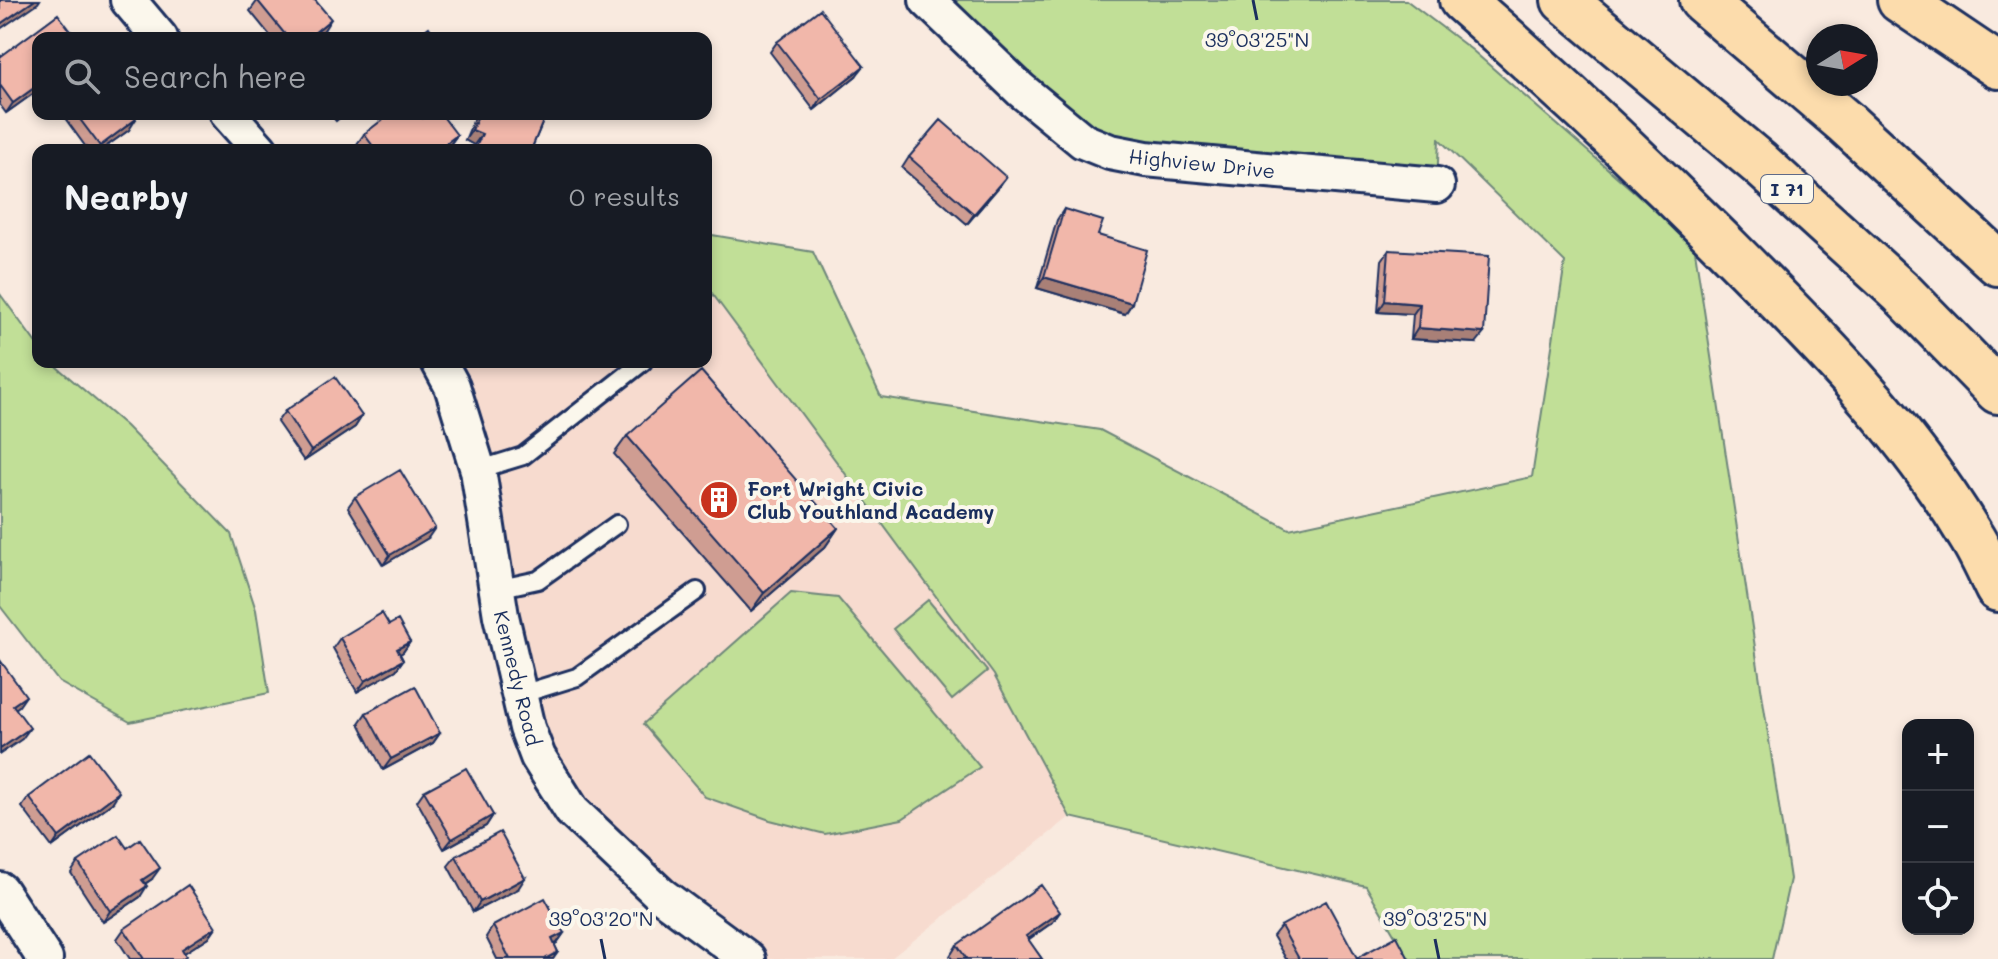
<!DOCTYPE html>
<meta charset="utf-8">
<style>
:root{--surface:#171b24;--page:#20242c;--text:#f1f3f6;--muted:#9ea1a6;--line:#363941}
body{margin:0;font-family:Mali,sans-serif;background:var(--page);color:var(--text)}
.controls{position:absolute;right:24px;bottom:24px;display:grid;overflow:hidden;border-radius:16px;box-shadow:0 4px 12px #0003}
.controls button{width:72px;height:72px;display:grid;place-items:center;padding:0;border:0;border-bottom:2px solid var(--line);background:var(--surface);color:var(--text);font:40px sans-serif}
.compass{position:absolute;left:1806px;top:24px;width:72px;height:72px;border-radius:50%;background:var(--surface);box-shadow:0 4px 12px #0003;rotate:79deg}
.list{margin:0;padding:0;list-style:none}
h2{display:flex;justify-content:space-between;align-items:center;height:104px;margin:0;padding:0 32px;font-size:34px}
h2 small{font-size:26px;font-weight:400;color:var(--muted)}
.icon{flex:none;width:44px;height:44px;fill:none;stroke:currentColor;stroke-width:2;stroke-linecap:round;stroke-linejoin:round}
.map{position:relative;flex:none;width:1998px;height:959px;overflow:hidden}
.search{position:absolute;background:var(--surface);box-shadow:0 4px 12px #0003;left:32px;top:32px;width:680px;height:88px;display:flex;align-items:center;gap:20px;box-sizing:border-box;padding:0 28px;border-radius:16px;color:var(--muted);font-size:30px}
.panel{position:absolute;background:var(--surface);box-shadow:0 4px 12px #0003;left:32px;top:144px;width:680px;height:224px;border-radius:16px}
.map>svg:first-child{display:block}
.built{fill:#f7dbcf}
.green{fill:#c1df97;stroke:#6e877a;stroke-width:2}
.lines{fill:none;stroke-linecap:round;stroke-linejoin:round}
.service-casing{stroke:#1b2f5e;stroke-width:22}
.minor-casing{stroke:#1b2f5e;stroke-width:40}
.motorway-casing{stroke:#1b2f5e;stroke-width:50}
.service{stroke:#fbf7ec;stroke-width:16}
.minor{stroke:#fbf7ec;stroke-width:34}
.motorway{stroke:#fcdcac;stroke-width:44}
.wall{fill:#cf9d92;stroke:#1b2f5e;stroke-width:2}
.shaded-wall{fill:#a98077;stroke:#1b2f5e;stroke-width:2}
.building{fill:#f1b7aa;stroke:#1b2f5e;stroke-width:2}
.ticks{fill:none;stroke:#1b2f5e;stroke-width:3}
.labels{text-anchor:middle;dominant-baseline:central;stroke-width:8;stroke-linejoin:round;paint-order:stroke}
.shield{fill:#fbf7ec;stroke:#5e6b89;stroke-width:2}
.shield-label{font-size:18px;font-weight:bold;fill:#1b2f5e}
.street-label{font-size:20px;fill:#1b2f5e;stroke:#fbf7ec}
.poi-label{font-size:20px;font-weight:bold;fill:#1b2f5e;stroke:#fbf7ec;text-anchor:start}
.ticks-label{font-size:20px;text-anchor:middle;fill:#1b2f5e;stroke:#fbf7ec;stroke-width:8;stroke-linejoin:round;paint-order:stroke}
</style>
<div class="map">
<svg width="1998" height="959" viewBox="0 0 1998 959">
<rect width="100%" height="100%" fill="#f9eadf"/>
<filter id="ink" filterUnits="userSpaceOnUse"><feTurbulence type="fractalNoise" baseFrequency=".0125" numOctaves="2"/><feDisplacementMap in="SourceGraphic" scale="16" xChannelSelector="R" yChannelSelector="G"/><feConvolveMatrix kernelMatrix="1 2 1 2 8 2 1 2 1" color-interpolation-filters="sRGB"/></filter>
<g filter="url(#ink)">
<path class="built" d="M706 285 994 675 1070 817 890 959H748L538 757 439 362H706Z"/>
<path class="green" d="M927 0H1406L1472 50 1694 244 1790 879 1772 959H1409L1366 886 1070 817 994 675 706 285V234L813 252 881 397 1100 430 1289 529 1532 477 1565 262 1439 139 1437 185 1110 152Z
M0 294 38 346V362H51L126 426 231 534 256 610 269 693 130 722 59 682 0 606Z
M791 593 838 598 980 767 902 819 825 834 770 820 705 797 643 724Z
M928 600 987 671 952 700 893 629Z"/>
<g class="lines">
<defs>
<path id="service" d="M478 470 523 456 643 362
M497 589 538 580 617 524
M519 695 577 677 697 591"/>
<path id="minor" d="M128 0 160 38
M927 0 1021 90 1083 141 1110 152 1146 159 1222 166 1437 185
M228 114 260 150
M439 362 452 386 478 470 501 616 527 728 538 757 572 811 661 895 748 959
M0 890 45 959"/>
<path id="motorway" d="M1462 0C1550 77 1636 157 1719 240 1810 331 1904 424 1970 535 1981 552 1989 571 1998 589
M1564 0 1759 163 1902 293 1998 391
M1702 0 1846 123 1998 263
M1900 0 1998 66"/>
</defs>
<use href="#service" class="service-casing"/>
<use href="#minor" class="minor-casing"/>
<use href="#motorway" class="motorway-casing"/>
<use href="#service" class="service"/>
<use href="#minor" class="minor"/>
<use href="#motorway" class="motorway"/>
</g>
<path class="wall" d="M258 0 324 30 313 38H272L250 11Z
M38 38V99L34 93 6 113 0 105V57Z
M777 42 856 76 814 110 770 52Z
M62 114H133L129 130 101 150H88Z
M330 114H344L336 121Z
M476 114H546L531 150H472L474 145 465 140Z
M423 118 457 135 449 146 444 150H361L357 144 364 134Z
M909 157 1006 177 967 224 902 168Z
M1064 209 1098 235 1132 303 1125 314 1037 288 1057 220Z
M1389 250 1476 343 1411 339 1413 314 1378 312 1382 260Z
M285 411 362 416 355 427 304 461 277 422Z
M627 436 838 528 825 547 751 611 614 454Z
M355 497 428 538 383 565 348 507Z
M389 625 410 642 403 652 400 654 403 660 396 670 357 692 333 648 340 638Z
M366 713 440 733 433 743 383 770 359 723Z
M424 791 493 815 486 826 444 849 417 801Z
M29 797 112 803 52 847 22 807Z
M127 848 152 879 145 884 140 897 103 922 71 873 78 862Z
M456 856 518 889 473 912 448 866Z
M1053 922 1028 940 1042 959H952L950 956 957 945Z
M493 926 564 933 557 943 554 944 558 952 553 959H497L486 937Z
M1281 926 1357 958 1409 959H1286L1273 936Z
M216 927 209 937 184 953V959H130L117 939 124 929Z"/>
<path class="shaded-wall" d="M35 0H40L38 3 0 29V24Z
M331 19 324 30 313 38H308Z
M864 66 856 76 814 110 821 99Z
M38 85 34 93 6 113 13 103Z
M136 119 129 130 101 150H97L100 146Z
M472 130 482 134 474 145 465 140Z
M457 135 449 146 444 150H437Z
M1006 177 999 187 967 224 974 214Z
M1044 277 1132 303 1125 314 1037 288Z
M1385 301 1420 304 1413 314 1378 312Z
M1418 328 1484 333 1476 343 1411 339Z
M362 416 355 427 304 461 311 451Z
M435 528 428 538 383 565 390 555Z
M838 528 825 547 751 611 764 593Z
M410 642 403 652 390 660 397 649Z
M403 660 396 670 357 692 365 681Z
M26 696 19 706 6 716 13 705Z
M30 728 22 739 0 754V749Z
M440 733 433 743 383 770 391 759Z
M119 792 112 803 52 847 59 837Z
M493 815 486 826 444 849 452 839Z
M160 868 152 879 135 890 142 880Z
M525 878 518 889 473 912 480 902Z
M147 886 140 897 103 922 110 911Z
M1060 912 1053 922 1018 946 1026 936Z
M216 927 209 937 175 959 182 949Z
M564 933 557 943 544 950 552 939Z
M558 952 553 959H545Z"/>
<path class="building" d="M0 0H35L0 24Z
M257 0H315L331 19 308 38H288Z
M820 9 864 66 821 99 777 42Z
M58 14 76 38H38V85L13 103 0 85V57Z
M429 27 437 38H414Z
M76 114H133L136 119 100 146Z
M390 114H420L423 118 428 114H441L457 135 437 150H376L364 134Z
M479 114H546L531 150H483L476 147 482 134 472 130Z
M941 120 1006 177 974 214 909 157Z
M1064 209 1103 221 1098 235 1147 250 1132 303 1044 277Z
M1389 250 1489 256 1484 333 1418 328 1420 304 1385 301Z
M701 371 838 528 764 593 627 436Z
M335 377 362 416 311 451 285 411Z
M400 470 435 528 390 555 355 497Z
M382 613 389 625 398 620 410 642 397 649 403 660 365 681 340 638Z
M0 660 26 696 13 705 30 728 0 749Z
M415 686 440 733 391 759 366 713Z
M89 752 119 792 59 837 29 797Z
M466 768 493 815 452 839 424 791Z
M500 832 525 878 480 902 456 856Z
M118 835 127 848 140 839 160 868 142 880 147 886 110 911 78 862Z
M188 885 216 927 182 949 186 956 181 959H144L124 929Z
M1041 885 1060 912 1026 936 1042 959H964L966 958 957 945Z
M545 898 564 933 552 939 558 952 545 959H510L493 926Z
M1326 901 1357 958 1397 936 1409 959H1299L1281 926Z"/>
</g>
<path class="ticks" d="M1253 0 1257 20M601 939 605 959M1435 939 1439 959"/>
<defs>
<symbol id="building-disc" viewBox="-11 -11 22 22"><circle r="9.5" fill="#c8321e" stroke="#fbf7ec"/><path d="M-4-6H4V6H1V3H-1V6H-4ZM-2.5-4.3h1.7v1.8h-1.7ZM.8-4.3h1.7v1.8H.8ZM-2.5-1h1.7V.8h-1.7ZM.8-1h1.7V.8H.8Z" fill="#fff"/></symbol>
</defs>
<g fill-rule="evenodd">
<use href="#building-disc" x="697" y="478" width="44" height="44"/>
</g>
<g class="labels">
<rect class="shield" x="1761" y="175" width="52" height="28" rx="6"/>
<g class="shield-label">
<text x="1787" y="189">I 71</text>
</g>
<g class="street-label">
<text transform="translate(1202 163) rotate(6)">Highview Drive</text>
<text transform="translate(518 678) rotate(76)">Kennedy Road</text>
</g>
<g class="poi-label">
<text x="747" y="488">Fort Wright Civic<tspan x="747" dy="23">Club Youthland Academy</tspan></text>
</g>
</g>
<g class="ticks-label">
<text x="1257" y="47">39°03'25"N</text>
<text x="601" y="926">39°03'20"N</text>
<text x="1435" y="926">39°03'25"N</text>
</g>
</svg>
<div class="controls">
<button>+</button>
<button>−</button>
<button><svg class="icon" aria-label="locate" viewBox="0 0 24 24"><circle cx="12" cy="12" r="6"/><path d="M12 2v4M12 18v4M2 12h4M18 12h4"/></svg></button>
</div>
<svg class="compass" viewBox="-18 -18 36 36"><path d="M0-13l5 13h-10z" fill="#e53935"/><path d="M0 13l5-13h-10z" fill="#9ea1a6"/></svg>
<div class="search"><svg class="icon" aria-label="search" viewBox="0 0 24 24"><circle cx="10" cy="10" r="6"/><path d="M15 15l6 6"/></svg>Search here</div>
<section class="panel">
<h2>Nearby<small>0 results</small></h2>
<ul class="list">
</ul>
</section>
</div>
